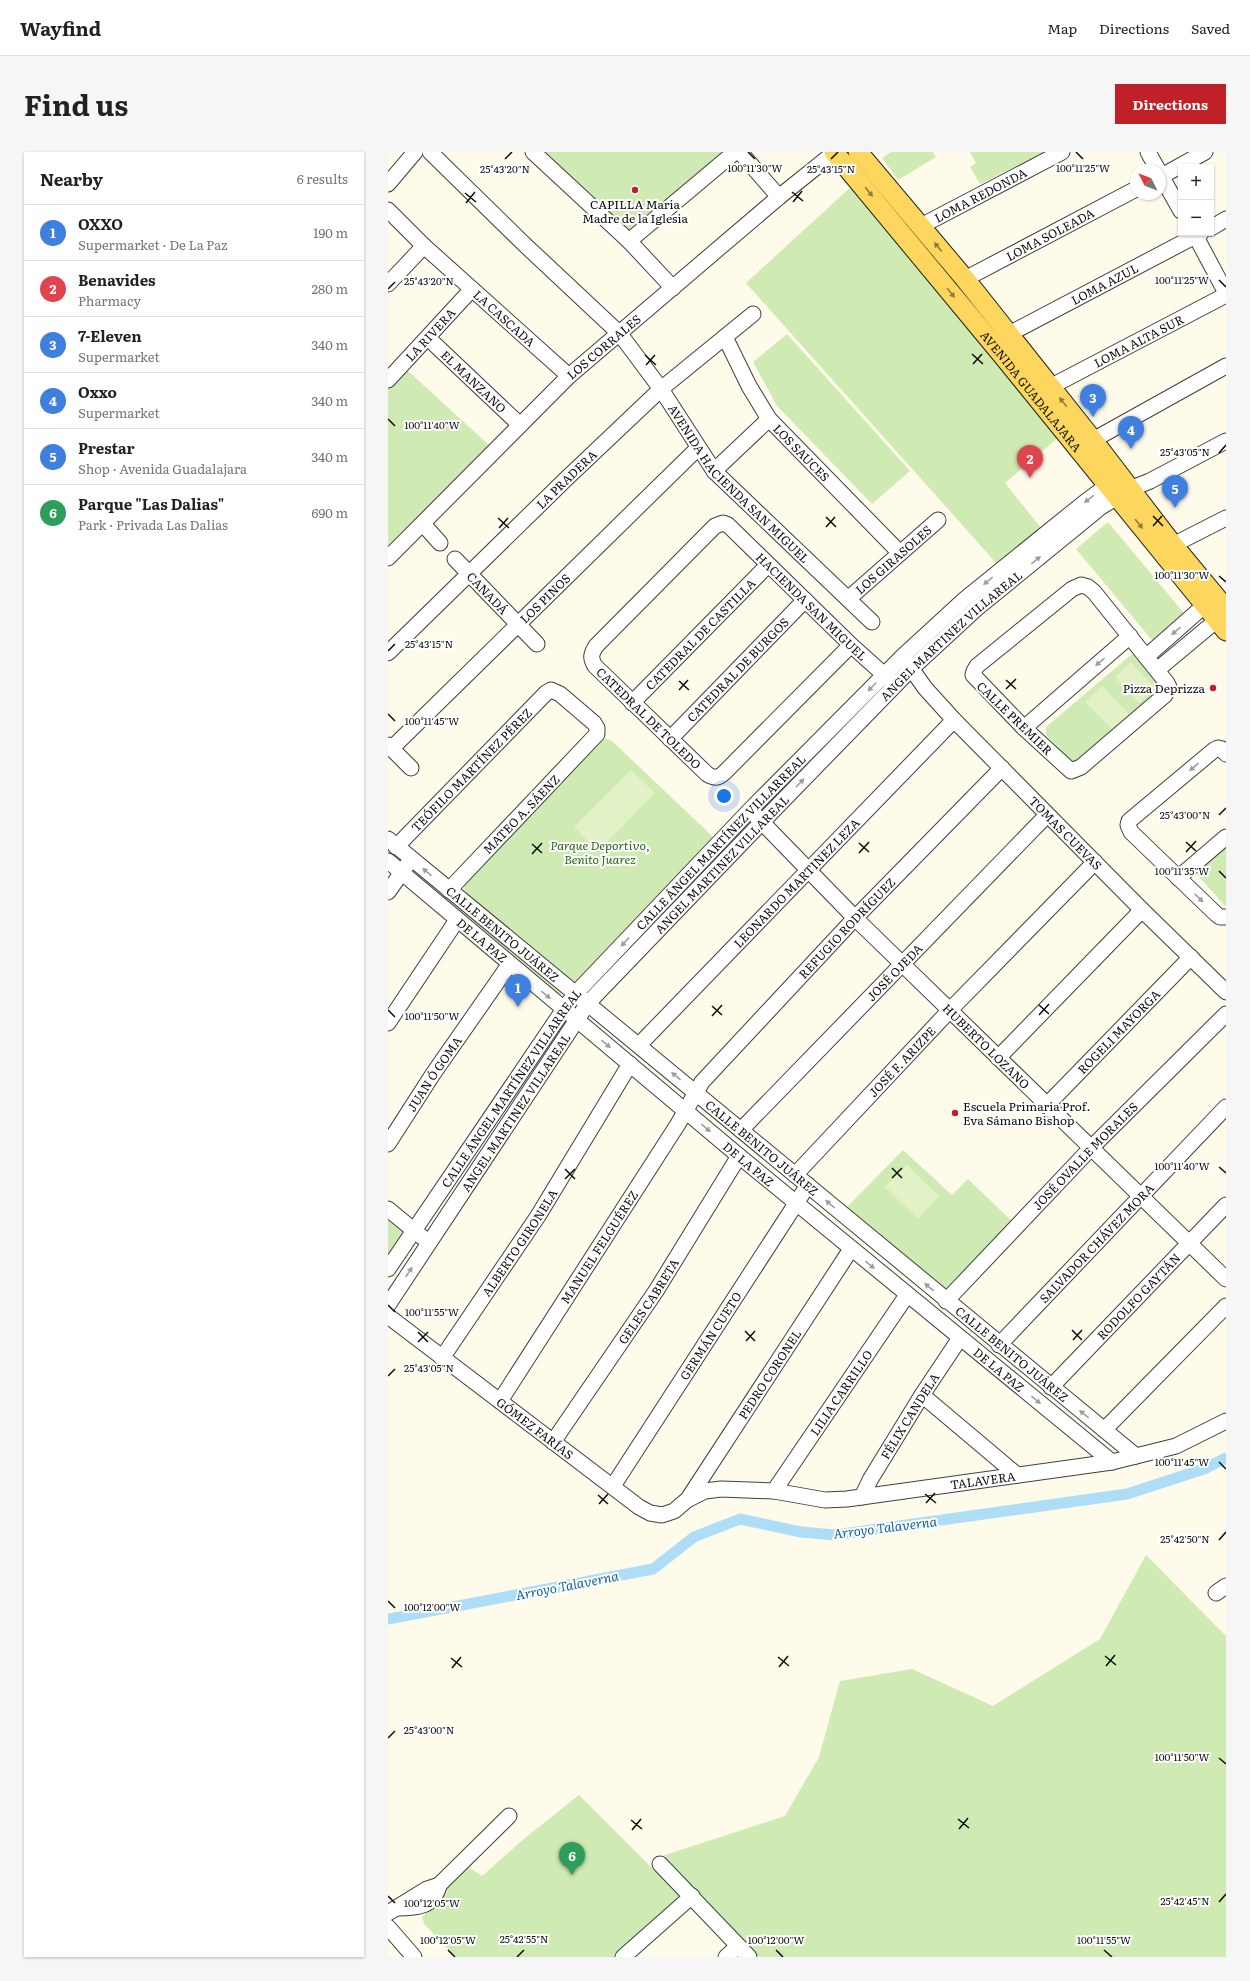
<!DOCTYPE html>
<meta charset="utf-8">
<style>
:root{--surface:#fff;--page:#f6f6f6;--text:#222;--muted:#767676;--line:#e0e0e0;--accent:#c02028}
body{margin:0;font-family:Literata,serif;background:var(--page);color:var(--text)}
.controls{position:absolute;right:12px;top:12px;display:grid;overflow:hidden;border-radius:0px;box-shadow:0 1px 3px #0004}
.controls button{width:36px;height:36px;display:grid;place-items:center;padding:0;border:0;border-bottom:1px solid var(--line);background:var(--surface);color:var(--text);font:20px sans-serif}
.compass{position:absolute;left:742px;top:12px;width:36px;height:36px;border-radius:50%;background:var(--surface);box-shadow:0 1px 3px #0004;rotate:312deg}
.you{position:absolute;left:336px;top:644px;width:14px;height:14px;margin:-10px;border:3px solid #fff;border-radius:50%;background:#1a73e8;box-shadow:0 0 0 6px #1a73e833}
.badge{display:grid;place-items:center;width:26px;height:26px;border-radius:50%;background:var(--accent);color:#fff;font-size:13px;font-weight:700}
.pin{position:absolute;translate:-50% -33px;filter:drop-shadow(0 1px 2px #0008)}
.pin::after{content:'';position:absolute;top:21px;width:14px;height:12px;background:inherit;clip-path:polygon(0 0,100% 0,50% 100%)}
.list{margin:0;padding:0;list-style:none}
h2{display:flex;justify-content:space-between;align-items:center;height:52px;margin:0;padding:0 16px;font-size:17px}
h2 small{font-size:13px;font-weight:400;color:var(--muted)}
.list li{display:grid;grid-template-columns:26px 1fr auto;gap:12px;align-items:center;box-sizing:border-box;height:56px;padding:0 16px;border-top:1px solid var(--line)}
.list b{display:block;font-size:15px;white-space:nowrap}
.list p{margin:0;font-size:13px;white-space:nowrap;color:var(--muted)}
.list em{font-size:13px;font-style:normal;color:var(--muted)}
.map{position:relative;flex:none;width:838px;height:1805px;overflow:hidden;border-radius:0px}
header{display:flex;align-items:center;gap:24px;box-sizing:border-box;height:56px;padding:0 20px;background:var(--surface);border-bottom:1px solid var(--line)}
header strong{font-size:19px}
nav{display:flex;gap:22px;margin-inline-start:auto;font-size:14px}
.intro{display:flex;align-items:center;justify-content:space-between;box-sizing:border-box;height:96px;padding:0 24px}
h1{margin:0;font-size:28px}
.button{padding:10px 18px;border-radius:0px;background:var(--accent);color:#fff;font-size:14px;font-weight:700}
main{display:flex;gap:24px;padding:0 24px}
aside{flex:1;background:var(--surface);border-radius:0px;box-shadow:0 1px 3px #0004}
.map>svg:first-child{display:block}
.green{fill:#d0eab4}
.pitch{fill:#e2f1c6}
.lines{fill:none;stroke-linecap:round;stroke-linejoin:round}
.canal{stroke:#aeddf8;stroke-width:11}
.minor-casing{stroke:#3f3f3f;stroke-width:17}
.major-casing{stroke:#1d1d1d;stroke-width:21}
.minor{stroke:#fff;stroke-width:15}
.major{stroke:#fdd65d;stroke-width:19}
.oneway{fill:#917b39}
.oneway2{fill:#9e9e9e}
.ticks{fill:none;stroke:#0c0c0c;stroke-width:1.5}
.poi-dot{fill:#c02028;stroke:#fff;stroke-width:1.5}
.labels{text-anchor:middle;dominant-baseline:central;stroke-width:4;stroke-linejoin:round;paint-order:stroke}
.street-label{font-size:12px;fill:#0c0c0c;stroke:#fff}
.poi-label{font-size:12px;fill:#0c0c0c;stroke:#fff}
.park-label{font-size:12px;font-style:italic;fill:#2a661b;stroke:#fff}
.water-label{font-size:13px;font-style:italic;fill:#1263a2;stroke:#fff}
.ticks-label{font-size:10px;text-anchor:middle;fill:#0c0c0c;stroke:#fff;stroke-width:4;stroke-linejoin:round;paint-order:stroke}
</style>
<header>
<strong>Wayfind</strong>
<nav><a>Map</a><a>Directions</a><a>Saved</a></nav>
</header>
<div class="intro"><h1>Find us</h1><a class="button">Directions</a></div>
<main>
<aside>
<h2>Nearby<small>6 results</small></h2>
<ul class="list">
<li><span class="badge" style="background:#3f7fe0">1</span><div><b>OXXO</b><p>Supermarket · De La Paz</p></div><em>190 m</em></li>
<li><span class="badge" style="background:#e0444e">2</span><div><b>Benavides</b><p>Pharmacy</p></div><em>280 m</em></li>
<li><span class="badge" style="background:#3f7fe0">3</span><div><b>7-Eleven</b><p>Supermarket</p></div><em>340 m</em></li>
<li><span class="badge" style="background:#3f7fe0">4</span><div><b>Oxxo</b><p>Supermarket</p></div><em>340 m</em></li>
<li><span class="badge" style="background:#3f7fe0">5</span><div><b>Prestar</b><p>Shop · Avenida Guadalajara</p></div><em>340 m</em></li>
<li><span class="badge" style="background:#2e9e5b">6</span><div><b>Parque &quot;Las Dalias&quot;</b><p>Park · Privada Las Dalias</p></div><em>690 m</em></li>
</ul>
</aside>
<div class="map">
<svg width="838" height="1805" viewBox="0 0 838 1805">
<rect width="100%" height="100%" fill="#fffbeb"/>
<path class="green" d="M153 0H340L244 83Z
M503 0H545L548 5 510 28 494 6Z
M582 0H657L592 32 582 15 588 11Z
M464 34 672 284 617 331 653 376 610 413 358 131Z
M399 182 522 319 484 352 389 254 365 210Z
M18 217 102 294 0 395V236Z
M720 370 800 466 768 493 688 397Z
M744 502H748L778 533 691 612 684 610 658 583V575Z
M216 586 224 589 323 683 327 689 191 831H186L77 740 76 734 78 729 210 591Z
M838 694V755L810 724 809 721 811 717Z
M32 718 178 836 169 847 27 723Z
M515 998 564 1043 580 1027 626 1071 557 1140 457 1057Z
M0 1063 22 1080 0 1114Z
M758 1403 838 1484V1805H371L271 1705 397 1664 431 1605 452 1529 524 1517 605 1554 712 1487Z
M191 1643 293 1745 226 1805H68L36 1772 34 1765 50 1750 58 1734 79 1714 94 1724 137 1686Z"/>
<path class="pitch" d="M743 510 767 536 751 551 727 525Z
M714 534 742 563 725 578 697 550Z
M243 618 267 641 210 699 186 675Z
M519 1013 551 1044 530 1067 497 1035Z"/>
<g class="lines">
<path class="canal" d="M0 1467 265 1417 306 1385 352 1367 413 1380 447 1383 739 1342 816 1317 838 1306"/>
<defs>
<g id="minor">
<path id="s1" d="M42 0 136 92 232 182 273 237 326 319 484 470"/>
<path d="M145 0 241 89 285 136"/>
<path d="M352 0 391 45"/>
<path d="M760 0 770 18"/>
<path d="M772 22 793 59"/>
<path d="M772 25 817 0"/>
<path d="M0 32 27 0"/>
<path id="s2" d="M0 58 36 94 181 224"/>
<path id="s3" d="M533 74 674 0"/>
<path d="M823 76 838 67"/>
<path d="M806 81 838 141"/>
<path d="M241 89 347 0"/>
<path id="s4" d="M577 127 748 37"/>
<path d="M0 132 36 94"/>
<path id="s5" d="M621 182 813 81"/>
<path id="s6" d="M337 185 361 234 381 267 512 401"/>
<path id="s7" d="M40 186 132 273"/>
<path id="s8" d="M0 228 84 137"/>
<path id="s9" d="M662 235 838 143"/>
<path d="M696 293 838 214"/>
<path d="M326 319 381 267"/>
<path d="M35 372 52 391"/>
<path d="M785 393 838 366"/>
<path id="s10" d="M0 406 181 224 391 45 447 0"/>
<path id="s11" d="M67 407 149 492"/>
<path d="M693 433 700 435 706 440 779 531 781 535 777 543 693 615 683 619 636 576 585 523 586 519 589 514 684 437Z"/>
<path id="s12" d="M460 447 550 368"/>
<path id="s13" d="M463 493 337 620C331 626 327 627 319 622L207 514C202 506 203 502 208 494L327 374 335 371 340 373 463 493 503 529"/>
<path id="s14" d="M0 501 178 327 273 237 365 162"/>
<path d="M758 505 817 453"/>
<path id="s15" d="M518 509 537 536 566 568 754 758 838 840"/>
<path d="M769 518 829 468"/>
<path id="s16" d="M244 551 380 413"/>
<path d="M636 576 742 484"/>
<path id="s17" d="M282 587 417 448"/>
<path d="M0 593 23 616"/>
<path id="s18" d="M4 596 310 296"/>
<path d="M838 602 834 597 830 596 826 598 741 669 740 673 743 680 828 762 832 765H838"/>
<path id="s19" d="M367 663 467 766 838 1127"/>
<path id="s20" d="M0 687 748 1304"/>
<path id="s21" d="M8 695 158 541 163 538 172 542 206 571 209 576V582L61 738"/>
<path id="s22" d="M0 709 351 1004 724 1310"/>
<path d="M790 726 838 685"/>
<path d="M0 740 19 713"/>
<path d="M0 871 69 768"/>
<path id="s23" d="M251 893 566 568"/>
<path d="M610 906 754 758"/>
<path id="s24" d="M658 954 803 805"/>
<path id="s25" d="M353 978 659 663"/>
<path id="s26" d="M0 992 45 922 121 813"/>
<path id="s27" d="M407 1023 562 858 707 710"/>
<path d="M0 1057 34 1085"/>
<path id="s28" d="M0 1117 176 857 188 841 362 658 515 504 577 447 697 350 728 327"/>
<path id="s29" d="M558 1149 704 995 838 862"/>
<path id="s30" d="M0 1153 200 851 374 670 523 517 588 457 713 355 742 337 762 329 838 289"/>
<path id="s31" d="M0 1164 251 1355 262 1361 274 1363 286 1359 299 1348 317 1339 333 1337 386 1339 437 1348 459 1347 724 1310 788 1294 838 1269"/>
<path id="s32" d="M611 1193 838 955"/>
<path id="s33" d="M54 1206 150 1064 242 912"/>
<path id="s34" d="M663 1235 838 1053"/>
<path d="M534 1243 629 1323"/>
<path id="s35" d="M112 1249 290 972 314 930 467 766 614 616"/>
<path d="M716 1278 838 1154"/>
<path id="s36" d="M165 1290 268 1139 351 1004"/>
<path id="s37" d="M225 1334 420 1033"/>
<path id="s38" d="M386 1339 519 1143"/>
<path id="s39" d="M474 1345 482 1328 534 1243 572 1186"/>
<path id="s40" d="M300 1347 463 1097"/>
<path d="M828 1441 838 1434"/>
<path d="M272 1712 361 1805"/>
<path d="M9 1756C29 1756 46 1755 51 1733"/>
<path d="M0 1761 39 1737 51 1733 121 1664"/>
<path d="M0 1775 26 1805"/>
<path d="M235 1805 304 1744"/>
<path d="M338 1805 350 1794"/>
</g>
<g id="major">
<path id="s41" d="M446 0 615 204 838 479"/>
<path d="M470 0 577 127 704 287 785 393 838 457"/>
</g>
</defs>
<use href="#minor" class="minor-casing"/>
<use href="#major" class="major-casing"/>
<use href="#minor" class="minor"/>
<use href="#major" class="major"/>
</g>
<defs><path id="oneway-solid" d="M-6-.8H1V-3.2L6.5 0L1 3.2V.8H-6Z"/></defs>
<g class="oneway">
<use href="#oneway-solid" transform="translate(481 40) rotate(51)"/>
<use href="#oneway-solid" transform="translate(550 95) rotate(-130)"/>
<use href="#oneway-solid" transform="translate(563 141) rotate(51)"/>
<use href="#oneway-solid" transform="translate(675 250) rotate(-128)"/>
<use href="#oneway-solid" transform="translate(751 372) rotate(51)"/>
</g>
<g class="oneway2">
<use href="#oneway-solid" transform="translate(701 347) rotate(143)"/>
<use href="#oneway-solid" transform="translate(648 408) rotate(-39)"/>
<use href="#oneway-solid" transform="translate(600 429) rotate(141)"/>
<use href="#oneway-solid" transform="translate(788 479) rotate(139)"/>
<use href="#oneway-solid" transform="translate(712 510) rotate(139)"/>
<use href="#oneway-solid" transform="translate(484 535) rotate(135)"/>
<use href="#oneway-solid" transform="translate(806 615) rotate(140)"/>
<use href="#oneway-solid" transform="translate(412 631) rotate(-46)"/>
<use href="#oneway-solid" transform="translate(39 720) rotate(-140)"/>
<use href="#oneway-solid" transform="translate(811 746) rotate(44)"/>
<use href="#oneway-solid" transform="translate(237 790) rotate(133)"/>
<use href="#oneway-solid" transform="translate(158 843) rotate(39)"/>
<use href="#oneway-solid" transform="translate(218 892) rotate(40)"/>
<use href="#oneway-solid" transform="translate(288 924) rotate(-141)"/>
<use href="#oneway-solid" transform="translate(318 976) rotate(41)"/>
<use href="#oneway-solid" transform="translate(442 1052) rotate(-140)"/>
<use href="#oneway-solid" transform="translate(482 1113) rotate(39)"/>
<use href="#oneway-solid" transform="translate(21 1120) rotate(-57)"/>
<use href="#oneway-solid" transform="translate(541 1135) rotate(-140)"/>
<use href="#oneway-solid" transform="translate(648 1248) rotate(39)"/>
<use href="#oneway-solid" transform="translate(696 1262) rotate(-141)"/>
</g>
<path class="ticks" d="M360 0 367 7M688 0 695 7M117 7 124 0M443 7 450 0M404 40 415 49M77 41 88 50M405 50 414 39M78 51 87 40M831 128 838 135M0 137 7 130M584 202 595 212M257 203 268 213M585 212 594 202M258 213 267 203M0 267 7 274M831 301 838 293M765 364 775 374M438 365 448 375M110 366 121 376M765 374 774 364M438 375 447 365M111 376 120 366M831 424 838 430M0 499 7 492M618 528 628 537M291 529 301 538M618 537 628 527M291 538 300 528M0 562 7 569M831 663 838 656M798 690 808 699M471 691 481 700M144 692 154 701M798 700 808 689M471 701 481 690M144 702 154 691M831 719 838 726M651 853 661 862M324 854 334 863M0 858 7 865M651 863 661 852M324 864 334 853M831 1015 838 1021M504 1016 514 1026M177 1017 187 1027M504 1026 514 1016M177 1027 187 1017M0 1153 7 1160M684 1178 694 1188M357 1179 367 1189M30 1180 40 1190M685 1188 694 1178M358 1189 367 1179M30 1190 40 1180M0 1224 7 1217M831 1310 838 1317M537 1342 548 1351M210 1343 220 1352M538 1351 547 1341M211 1352 220 1342M831 1388 838 1380M0 1449 7 1456M717 1504 728 1513M390 1505 401 1514M63 1506 74 1515M718 1514 727 1503M391 1515 400 1504M64 1516 73 1505M0 1586 7 1579M831 1606 838 1612M570 1667 581 1676M243 1668 254 1677M571 1677 580 1666M244 1678 253 1667M0 1744 7 1751M831 1750 838 1742M60 1798 67 1805M388 1798 395 1805M716 1798 724 1805M129 1805 136 1798"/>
<g class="poi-dot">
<circle cx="247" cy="38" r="4"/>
<circle cx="825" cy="536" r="4"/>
<circle cx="567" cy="961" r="4"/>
</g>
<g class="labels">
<g class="street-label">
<text stroke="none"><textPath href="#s3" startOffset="67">LOMA REDONDA</textPath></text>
<text stroke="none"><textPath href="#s4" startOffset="96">LOMA SOLEADA</textPath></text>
<text stroke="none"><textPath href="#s5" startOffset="108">LOMA AZUL</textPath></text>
<text stroke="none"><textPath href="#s2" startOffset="159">LA CASCADA</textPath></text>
<text stroke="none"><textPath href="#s8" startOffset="62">LA RIVERA</textPath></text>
<text stroke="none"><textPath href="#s9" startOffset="100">LOMA ALTA SUR</textPath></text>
<text stroke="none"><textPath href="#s10" startOffset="302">LOS CORRALES</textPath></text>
<text stroke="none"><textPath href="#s7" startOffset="63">EL MANZANO</textPath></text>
<text stroke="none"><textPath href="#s41" startOffset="310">AVENIDA GUADALAJARA</textPath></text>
<text stroke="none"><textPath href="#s6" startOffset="140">LOS SAUCES</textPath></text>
<text stroke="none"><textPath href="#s14" startOffset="249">LA PRADERA</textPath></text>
<text stroke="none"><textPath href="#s1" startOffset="455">AVENIDA HACIENDA SAN MIGUEL</textPath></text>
<text stroke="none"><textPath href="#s12" startOffset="60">LOS GIRASOLES</textPath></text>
<text stroke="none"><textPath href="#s11" startOffset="47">CANADÁ</textPath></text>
<text stroke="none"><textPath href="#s18" startOffset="214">LOS PINOS</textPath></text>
<text stroke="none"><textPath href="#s13" startOffset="676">HACIENDA SAN MIGUEL</textPath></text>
<text stroke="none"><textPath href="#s16" startOffset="97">CATEDRAL DE CASTILLA</textPath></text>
<text stroke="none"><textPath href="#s30" startOffset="879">ANGEL MARTINEZ VILLAREAL</textPath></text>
<text stroke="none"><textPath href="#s17" startOffset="97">CATEDRAL DE BURGOS</textPath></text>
<text transform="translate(261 566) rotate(44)">CATEDRAL DE TOLEDO</text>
<text transform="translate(627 566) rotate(44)">CALLE PREMIER</text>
<text stroke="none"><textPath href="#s21" startOffset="108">TEÓFILO MARTÍNEZ PÉREZ</textPath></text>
<text transform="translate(133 662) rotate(-46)">MATEO A. SÁENZ</text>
<text stroke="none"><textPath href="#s15" startOffset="235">TOMAS CUEVAS</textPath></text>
<text stroke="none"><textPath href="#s28" startOffset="543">CALLE ÁNGEL MARTÍNEZ VILLARREAL</textPath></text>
<text stroke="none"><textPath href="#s30" startOffset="555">ANGEL MARTINEZ VILLAREAL</textPath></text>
<text stroke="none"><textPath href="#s23" startOffset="226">LEONARDO MARTINEZ LEZA</textPath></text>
<text stroke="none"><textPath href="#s35" startOffset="589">REFUGIO RODRÍGUEZ</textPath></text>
<text stroke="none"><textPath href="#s20" startOffset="149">CALLE BENITO JUÁREZ</textPath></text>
<text stroke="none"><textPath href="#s22" startOffset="123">DE LA PAZ</textPath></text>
<text stroke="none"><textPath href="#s25" startOffset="220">JOSÉ OJEDA</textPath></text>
<text stroke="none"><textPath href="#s24" startOffset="104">ROGELI MAYORGA</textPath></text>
<text stroke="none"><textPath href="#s19" startOffset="327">HUBERTO LOZANO</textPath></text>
<text stroke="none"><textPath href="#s27" startOffset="156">JOSÉ F. ARIZPE</textPath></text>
<text stroke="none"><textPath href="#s26" startOffset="84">JUAN Ó GOMA</textPath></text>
<text stroke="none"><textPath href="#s28" startOffset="219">CALLE ÁNGEL MARTÍNEZ VILLARREAL</textPath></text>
<text stroke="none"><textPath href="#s30" startOffset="231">ANGEL MARTINEZ VILLAREAL</textPath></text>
<text stroke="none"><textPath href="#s20" startOffset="485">CALLE BENITO JUÁREZ</textPath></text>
<text stroke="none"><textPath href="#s29" startOffset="201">JOSÉ OVALLE MORALES</textPath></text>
<text stroke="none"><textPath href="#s22" startOffset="471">DE LA PAZ</textPath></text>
<text stroke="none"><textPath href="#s33" startOffset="139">ALBERTO GIRONELA</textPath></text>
<text stroke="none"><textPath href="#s32" startOffset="141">SALVADOR CHÁVEZ MORA</textPath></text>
<text stroke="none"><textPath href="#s35" startOffset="183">MANUEL FELGUÉREZ</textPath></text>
<text stroke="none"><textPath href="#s34" startOffset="126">RODOLFO GAYTÁN</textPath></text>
<text stroke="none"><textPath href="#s36" startOffset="170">GELES CABRETA</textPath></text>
<text stroke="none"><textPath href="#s37" startOffset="179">GERMÁN CUETO</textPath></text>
<text stroke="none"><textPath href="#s20" startOffset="809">CALLE BENITO JUÁREZ</textPath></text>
<text stroke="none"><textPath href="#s22" startOffset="795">DE LA PAZ</textPath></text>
<text stroke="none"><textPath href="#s40" startOffset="149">PEDRO CORONEL</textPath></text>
<text stroke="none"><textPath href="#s38" startOffset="119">LILIA CARRILLO</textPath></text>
<text stroke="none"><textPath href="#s39" startOffset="94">FÉLIX CANDELA</textPath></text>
<text stroke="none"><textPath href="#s31" startOffset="185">GÓMEZ FARÍAS</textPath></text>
<text stroke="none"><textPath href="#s31" startOffset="670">TALAVERA</textPath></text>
</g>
<g class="poi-label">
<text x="247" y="52">CAPILLA Maria<tspan x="247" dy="14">Madre de la Iglesia</tspan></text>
<text x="817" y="536" text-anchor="end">Pizza Deprizza</text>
<text x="575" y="954" text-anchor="start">Escuela Primaria Prof.<tspan x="575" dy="14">Eva Sámano Bishop</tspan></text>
</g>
<g class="park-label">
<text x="212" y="693">Parque Deportivo,<tspan x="212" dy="14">Benito Juarez</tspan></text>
</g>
<g class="water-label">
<text transform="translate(497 1375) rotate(-7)">Arroyo Talaverna</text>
<text transform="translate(179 1433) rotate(-11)">Arroyo Talaverna</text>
</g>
</g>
<g class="ticks-label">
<text x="367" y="20">100°11'30"W</text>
<text x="695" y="20">100°11'25"W</text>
<text x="117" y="21">25°43'20"N</text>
<text x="443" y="21">25°43'15"N</text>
<text x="794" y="132">100°11'25"W</text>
<text x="41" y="133">25°43'20"N</text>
<text x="44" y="277">100°11'40"W</text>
<text x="797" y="304">25°43'05"N</text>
<text x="794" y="427">100°11'30"W</text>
<text x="41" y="496">25°43'15"N</text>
<text x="44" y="573">100°11'45"W</text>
<text x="797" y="667">25°43'00"N</text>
<text x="794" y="723">100°11'35"W</text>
<text x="44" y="868">100°11'50"W</text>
<text x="794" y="1018">100°11'40"W</text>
<text x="44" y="1164">100°11'55"W</text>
<text x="41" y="1220">25°43'05"N</text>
<text x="794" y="1314">100°11'45"W</text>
<text x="797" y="1391">25°42'50"N</text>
<text x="44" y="1459">100°12'00"W</text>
<text x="41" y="1582">25°43'00"N</text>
<text x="794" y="1609">100°11'50"W</text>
<text x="797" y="1753">25°42'45"N</text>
<text x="44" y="1755">100°12'05"W</text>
<text x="136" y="1791">25°42'55"N</text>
<text x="60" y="1792">100°12'05"W</text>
<text x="388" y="1792">100°12'00"W</text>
<text x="716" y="1792">100°11'55"W</text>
</g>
</svg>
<div class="controls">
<button>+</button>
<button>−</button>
</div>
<svg class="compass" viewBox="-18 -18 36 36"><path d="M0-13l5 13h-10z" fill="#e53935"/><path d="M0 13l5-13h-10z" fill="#767676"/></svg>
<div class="you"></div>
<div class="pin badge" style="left:130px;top:855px;background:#3f7fe0">1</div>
<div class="pin badge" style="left:642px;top:326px;background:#e0444e">2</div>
<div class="pin badge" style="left:705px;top:265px;background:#3f7fe0">3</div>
<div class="pin badge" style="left:743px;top:297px;background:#3f7fe0">4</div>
<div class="pin badge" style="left:787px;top:356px;background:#3f7fe0">5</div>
<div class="pin badge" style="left:184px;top:1723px;background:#2e9e5b">6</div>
</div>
</main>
